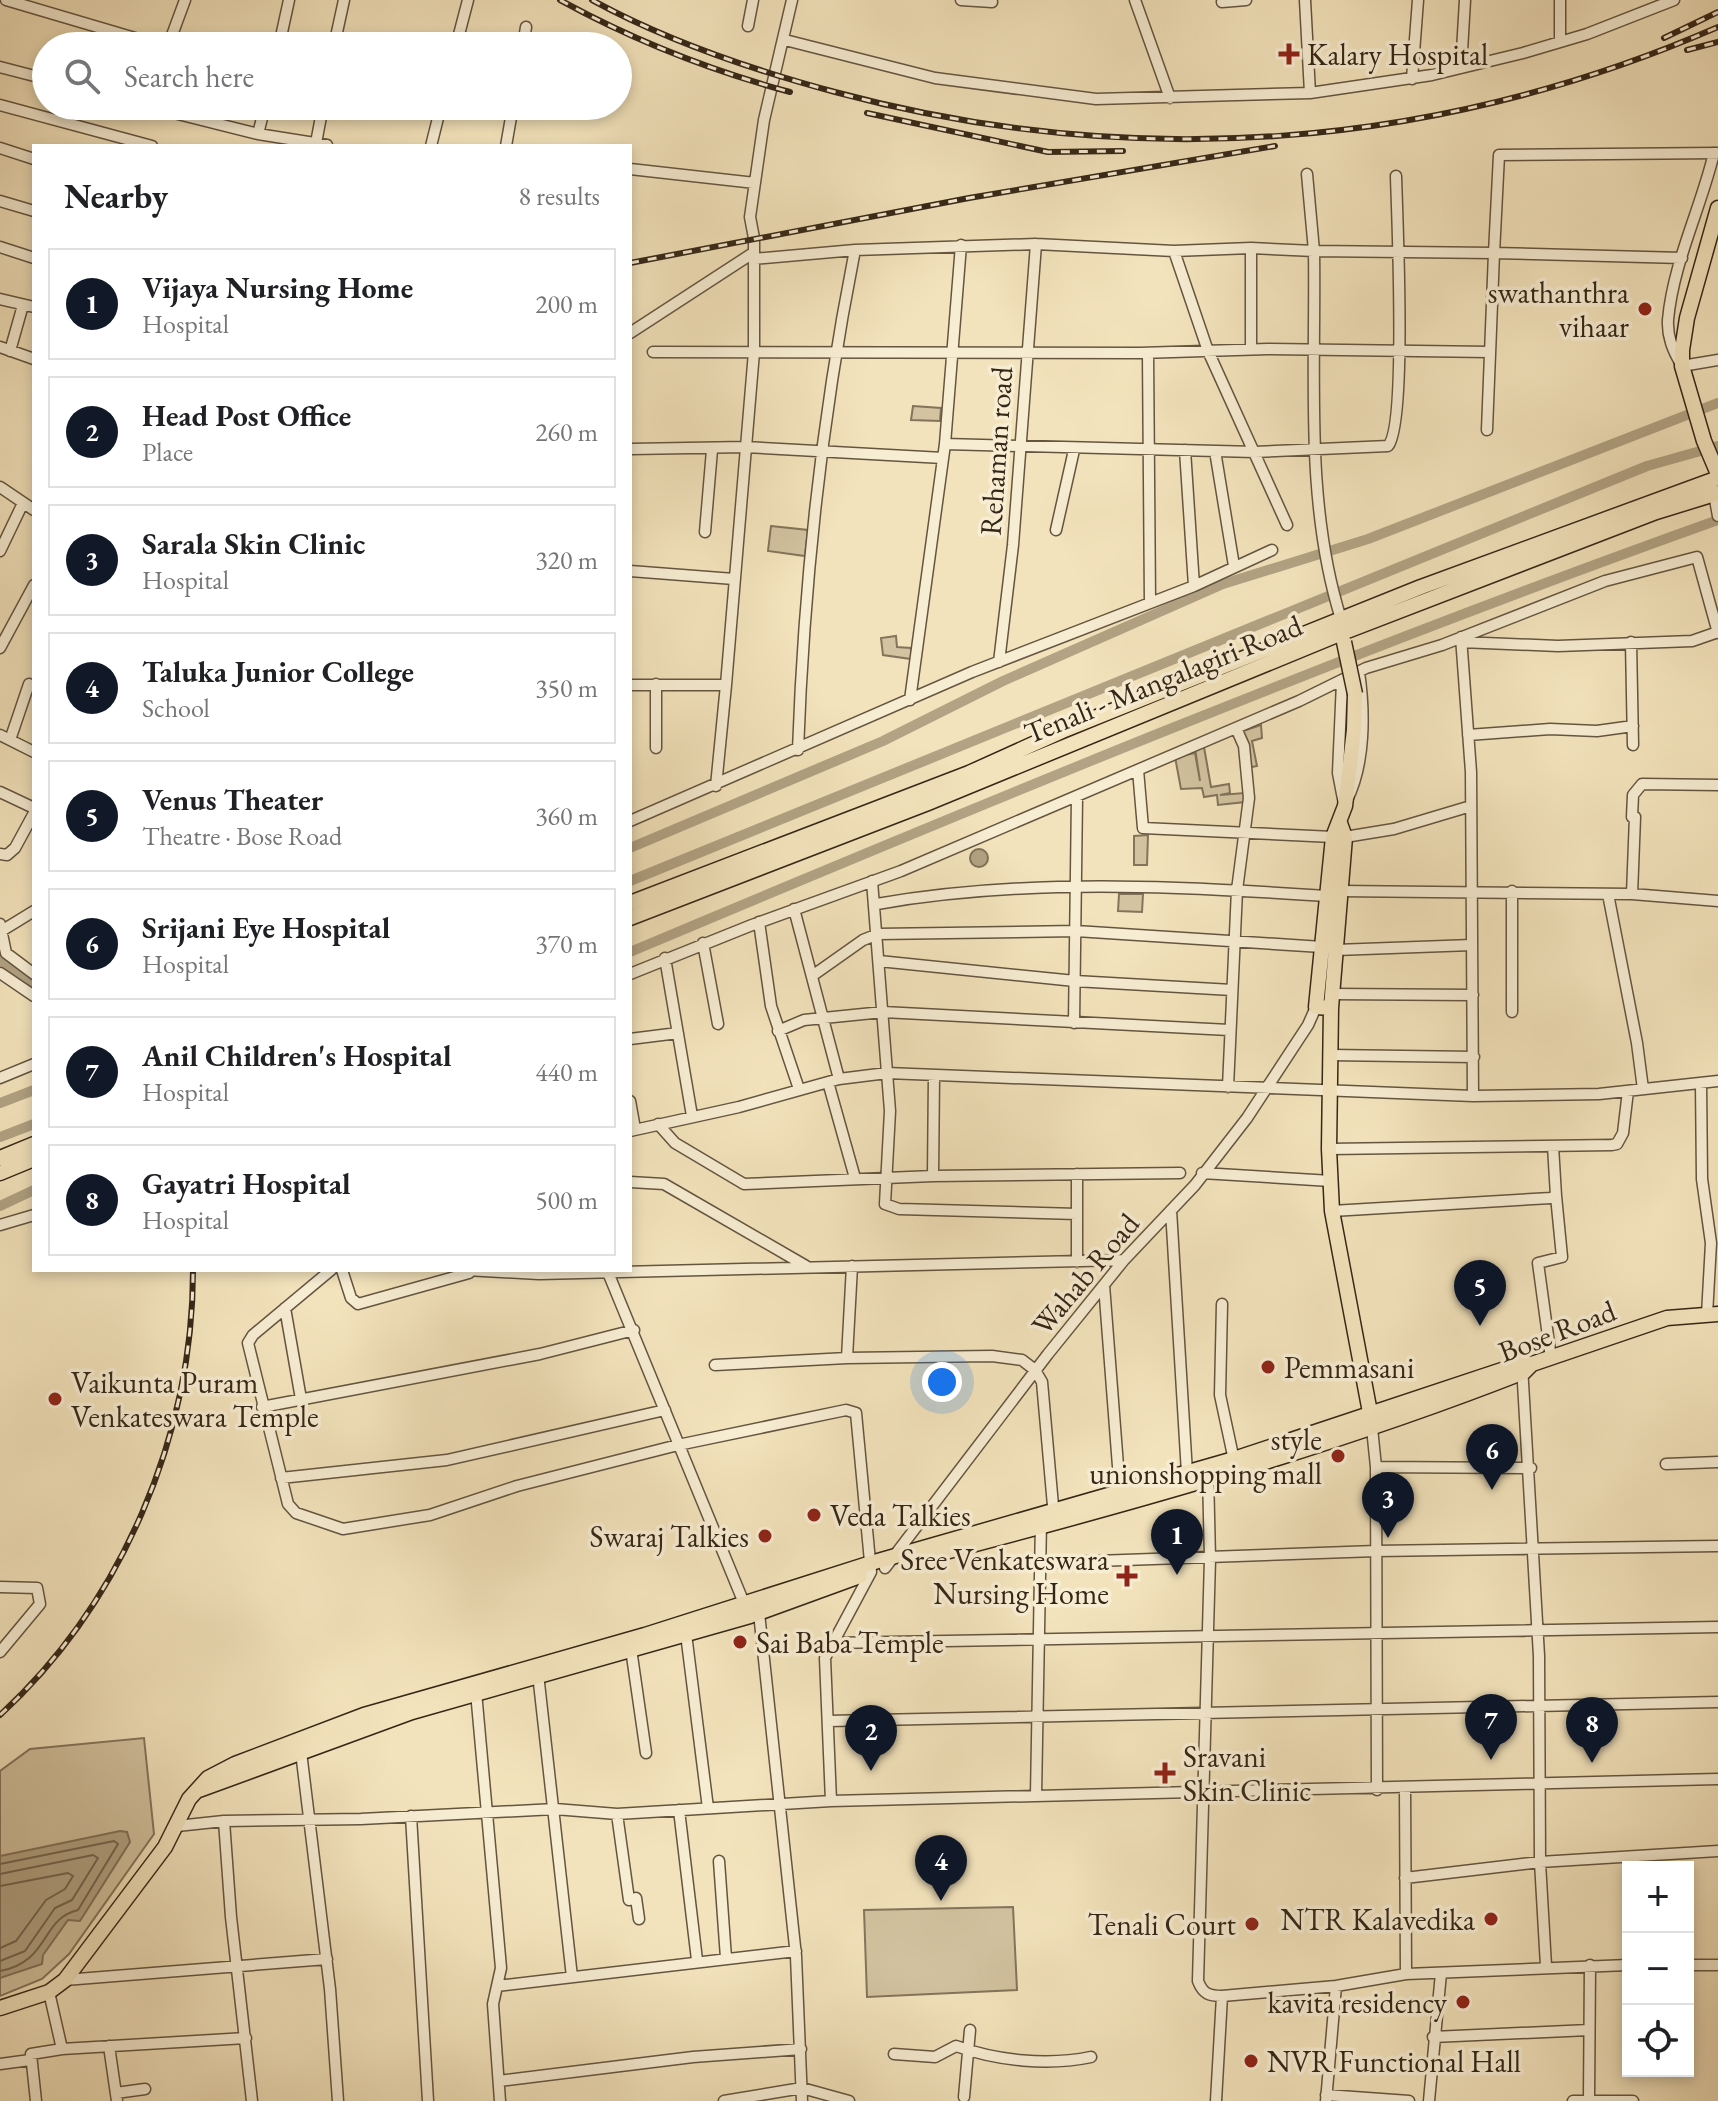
<!DOCTYPE html>
<meta charset="utf-8">
<style>
:root{--surface:#fff;--page:#f6f6f6;--text:#202124;--muted:#757577;--line:#e0e0e0;--accent:#111827}
body{margin:0;font-family:"EB Garamond",serif;background:var(--page);color:var(--text)}
.controls{position:absolute;right:24px;bottom:24px;display:grid;overflow:hidden;border-radius:0px;box-shadow:0 4px 12px #0003}
.controls button{width:72px;height:72px;display:grid;place-items:center;padding:0;border:0;border-bottom:2px solid var(--line);background:var(--surface);color:var(--text);font:40px sans-serif}
.you{position:absolute;left:942px;top:1382px;width:28px;height:28px;margin:-20px;border:6px solid #fff;border-radius:50%;background:#1a73e8;box-shadow:0 0 0 12px #1a73e833}
.badge{display:grid;place-items:center;width:52px;height:52px;border-radius:50%;background:var(--accent);color:#fff;font-size:26px;font-weight:700}
.pin{position:absolute;translate:-50% -66px;filter:drop-shadow(0 2px 4px #0008)}
.pin::after{content:'';position:absolute;top:42px;width:28px;height:24px;background:inherit;clip-path:polygon(0 0,100% 0,50% 100%)}
.list{margin:0;padding:0;list-style:none}
h2{display:flex;justify-content:space-between;align-items:center;height:104px;margin:0;padding:0 32px;font-size:34px}
h2 small{font-size:26px;font-weight:400;color:var(--muted)}
.list li{display:grid;grid-template-columns:52px 1fr auto;gap:24px;align-items:center;box-sizing:border-box;height:112px;margin:0 16px 16px;padding:0 16px;border:2px solid var(--line);border-radius:0px}
.list b{display:block;font-size:30px;white-space:nowrap}
.list p{margin:0;font-size:26px;white-space:nowrap;color:var(--muted)}
.list em{font-size:26px;font-style:normal;color:var(--muted)}
.icon{flex:none;width:44px;height:44px;fill:none;stroke:currentColor;stroke-width:2;stroke-linecap:round;stroke-linejoin:round}
.map{position:relative;flex:none;width:1718px;height:2101px;overflow:hidden}
.search{position:absolute;background:var(--surface);box-shadow:0 4px 12px #0003;left:32px;top:32px;width:600px;height:88px;display:flex;align-items:center;gap:20px;box-sizing:border-box;padding:0 28px;border-radius:44px;color:var(--muted);font-size:30px}
.panel{position:absolute;background:var(--surface);box-shadow:0 4px 12px #0003;left:32px;top:144px;width:600px;height:1128px;border-radius:0px}
.map>svg:first-child{display:block}
.green{fill:#d3c3a0;stroke:#84745c;stroke-width:2}
.water{fill:#b2a384;stroke:#807158;stroke-width:2}
.lines{fill:none;stroke-linecap:round;stroke-linejoin:round}
.shore{stroke:#74644e;stroke-width:2}
.canal{stroke:#b2a384;stroke-width:10}
.minor-casing{stroke:#645540;stroke-width:13}
.major-casing{stroke:#352617;stroke-width:17}
.minor{stroke:#f7edd3;stroke-width:10}
.major{stroke:#f3e3bc;stroke-width:14}
.rail-casing{stroke:#352617;stroke-width:6}
.rail{stroke:#f7edd3;stroke-width:3;stroke-dasharray:9;stroke-linecap:butt}
.major-bridge-casing{stroke:#352617;stroke-width:17;stroke-linecap:butt}
.major-bridge{stroke:#f3e3bc;stroke-width:14}
.poi-dot{fill:#8f2418;stroke:#f7edd3;stroke-width:3}
.labels{text-anchor:middle;dominant-baseline:central;stroke-width:7;stroke-linejoin:round;paint-order:stroke}
.poi-label{font-size:30px;fill:#352617;stroke:#f7edd3;text-anchor:start}
.street-label{font-size:30px;fill:#352617;stroke:#f7edd3}
</style>
<div class="map">
<svg width="1718" height="2101" viewBox="0 0 1718 2101">
<rect width="100%" height="100%" fill="#f3e3bc"/>
<filter id="stains"><feTurbulence type="fractalNoise" baseFrequency=".0025" numOctaves="4"/><feColorMatrix values="0 0 0 0 .2 0 0 0 0 .09 0 0 0 0 .02 0 0 0 .5 -.17"/></filter>
<radialGradient id="worn" r=".72"><stop offset=".6" stop-color="#630" stop-opacity="0"/><stop offset="1" stop-color="#630" stop-opacity=".3"/></radialGradient>
<path class="green" d="M913 406 941 408 940 421 911 420Z
M771 526 808 530 805 556 768 551Z
M896 636 897 647 911 648V659L883 655 881 638Z
M1261 725 1262 738 1252 741 1257 766 1247 768 1240 732Z
M1204 747 1211 787 1229 784 1230 793 1220 795 1244 793 1245 802 1218 805 1217 795 1204 797 1202 788 1181 789 1175 757 1195 753 1200 781 1195 748Z
M1148 835 1147 865H1134V836Z
M1119 894H1143L1142 912 1118 911Z
M144 1738 154 1834 69 1954 42 1979 0 1996V1771L30 1749Z
M1013 1907 1017 1990 867 1997 864 1910Z"/>
<path class="water" d="M970 858a9 9 0 1 1 18 0a9 9 0 1 1-18 0Z
M120 1831 127 1832 130 1842 80 1921 68 1920 43 1955 42 1964 0 1978V1856Z"/>
<g class="lines">
<path class="shore" d="M0 1864 114 1841 118 1844 78 1910C40 1919 51 1961 0 1971
M0 1874 93 1855 98 1858 72 1900 55 1908 25 1951 0 1961
M0 1886 68 1873 73 1876 65 1889 46 1900 16 1941 0 1948"/>
<path class="canal" d="M630 848 883 741 1003 681 1223 584 1368 539 1718 403
M630 881 1647 466 1718 446
M630 952C989 801 1351 651 1718 520
M0 960 34 984
M0 1103 34 1090
M0 1137 34 1124
M0 1206 34 1190"/>
<defs>
<path id="minor" d="M6 0 162 46
M961 0 992 2
M1135 0 1170 98
M1305 0 1310 93
M1222 2 1246 0
M748 26 753 0
M785 40 935 78 1096 99 1310 93 1432 75 1523 53 1587 34 1674 0
M1560 42V0
M168 46 185 0
M279 46 289 0
M334 46 344 0
M456 46 468 0
M523 46 526 27
M0 67 46 79
M1461 68 1465 0
M1412 79 1418 0
M0 105 152 146
M146 106 258 134 327 145
M258 134 265 106
M316 143 323 106
M431 146 441 106
M506 146 513 106
M0 148 34 159
M1714 153C1701 208 1673 263 1668 320 1667 337 1673 351 1682 366L1718 360
M630 169 755 183
M0 201 34 211
M0 247 34 258
M1174 251 1208 351 1287 525
M753 259 855 250 1036 244 1174 251 1251 248 1314 251 1307 174
M0 299 34 307
M630 333 753 253
M0 347 34 359
M1251 349V248
M10 351 23 305
M653 352 1140 353 1268 349 1490 352
M1148 353 1150 603
M1487 430 1494 253 1682 258
M945 444 1255 452 1388 446C1407 425 1397 215 1396 176
M631 449 745 447 943 458
M1185 450 1194 586
M1215 451 1234 566
M0 487 34 510
M1714 494 1718 516
M1056 530 1074 450
M705 532 712 450
M0 551 23 503
M630 571 734 579
M1341 619C1304 501 1316 373 1314 251L1494 253 1499 155 1718 153
M1461 637 1471 772 1473 1096
M1461 642 1558 646 1692 641 1718 632
M1631 642 1633 745
M0 648 34 585
M999 662 1013 545 1036 244
M1342 682 1338 773 1343 799
M630 685H726L754 352V238L750 217 764 120 792 0
M910 700 945 444 961 245
M0 735 34 752
M1468 735 1550 729 1597 731 1633 726
M10 740 29 684
M656 748V684
M798 750C804 582 822 415 855 250
M1138 770 1143 828 1333 837
M716 786 726 685
M0 792 34 808
M1347 800C1365 764 1365 713 1359 672
M1632 817 1633 795 1642 784 1718 785
M630 821 972 672 1194 586 1272 550
M1345 837 1394 829 1471 806
M0 854 7 855 15 848 34 813
M872 881 890 1111 885 1204 899 1209 1077 1214
M1340 891 1632 894 1718 901
M1608 894 1637 1043 1643 1089
M1632 894 1635 817
M877 904C1024 878 1178 886 1327 896
M794 909 839 1079
M759 922 771 1006 799 1089
M0 924 6 953 34 974
M3 930 34 911
M703 943 718 1024
M1336 950 1472 945
M665 958 692 1116
M879 961 1075 981 1232 990
M0 973 34 996
M630 974 752 925 901 871 1299 701 1366 668 1442 645 1605 581 1697 557 1718 633
M812 976 863 940 878 934 1076 931 1322 947
M1332 994 1473 995
M1512 1012V891
M1074 1023 1077 797
M778 1031 804 1020 883 1012 1229 1030
M630 1039 678 1033
M1330 1055 1474 1057
M0 1078 34 1064
M828 1082 855 1178
M1701 1083 1702 1179 1711 1243 1707 1315
M1228 1087 1237 890 1249 798 1244 746 1236 728
M630 1101 635 1129
M658 1124 675 1143 744 1184 933 1176 1180 1173
M630 1131 739 1107 839 1079 887 1073 1473 1096 1599 1094 1718 1081
M1329 1149 1612 1145 1617 1144 1623 1133 1628 1091
M1202 1173 1331 1181
M933 1176 934 1075
M630 1182 664 1184 806 1266
M1171 1210 1187 1473
M1332 1211 1551 1198 1556 1196 1553 1146
M0 1225 34 1215
M1077 1262V1174
M331 1270 253 1335 248 1343 288 1504 296 1513 343 1529 430 1515 517 1486 678 1445 846 1410 856 1413 871 1572 825 1658 831 1801
M342 1270 351 1298 358 1304 469 1273
M466 1270 539 1274 1124 1260
M607 1270 746 1608
M1104 1285 1120 1492
M1222 1304 1220 1395 1235 1465
M285 1308 301 1399
M847 1358 852 1266
M1551 1358 1538 1263 1562 1257 1556 1196
M715 1365 847 1358 992 1356 1022 1360 1035 1370 1042 1382 1054 1517
M1522 1366 1539 1656 1540 1862 1546 1966
M262 1407 540 1354 634 1330
M1372 1428 1376 1467 1377 1790
M1666 1464 1718 1462
M1376 1467 1531 1468
M1208 1473 1210 1559 1198 1981C1203 1994 1209 1996 1222 1996L1336 1986 1406 1974 1628 1965
M281 1478 447 1460 665 1410
M1040 1563 1376 1551 1718 1546
M885 1568 1048 1354 1124 1260 1195 1185 1247 1118 1308 1025 1316 1007
M0 1587 37 1588 40 1604 0 1652
M759 1613 796 1956 802 2101
M686 1634 708 1808
M831 1643 1718 1627
M631 1649 646 1753
M538 1674 572 1977
M476 1692 501 1968 493 2004 500 2101
M828 1721 1718 1702
M301 1752 330 1989 338 2101
M1405 1789 1406 1974
M1036 1795 1041 1521
M679 1810 697 1960
M617 1814 629 1900 636 1898 639 1919
M411 1816 428 2101
M224 1821 231 1917 252 2101
M177 1826 224 1821 361 1819 555 1809 617 1814 831 1801 1718 1779
M719 1861 726 1958
M1405 1878 1540 1862 1718 1851
M1688 1965H1718
M65 1980 327 1959
M497 1986 796 1951
M1433 2037 1589 2030
M109 2046 117 2101
M62 2049 246 2038
M894 2054 935 2057 956 2046C998 2061 1048 2066 1091 2057
M0 2064 30 2060
M499 2081 693 2057 801 2049
M116 2093 145 2089
M1326 2095 1409 2101
M964 2097 970 2030
M1589 2100 1590 1965
M36 2101 31 2054 62 2049 49 1992
M724 2101 802 2088 849 2101
M1216 2101 1222 1996
M1326 2101 1336 1986
M1429 2101 1441 1973
M1573 2101H1633"/>
<path id="major" d="M1718 208 1687 318 1682 350V366L1704 441 1718 474
M1340 823 1345 837 1331 1008 1329 1149 1332 1211 1372 1423
M630 903 969 773 1062 731 1421 587 1718 478
M630 918 928 803 1342 633 1656 512 1718 493
M1331 1008 1316 1007 1333 837 1345 806 1354 730 1355 694
M0 1158 34 1144
M0 1173 34 1159
M907 1562C1115 1508 1323 1451 1524 1372L1532 1364 1667 1318 1718 1314
M199 1790 412 1712 750 1616 860 1576
M0 2008 49 1992 65 1980 165 1847 189 1799 208 1778 235 1764 364 1715 645 1635 871 1563 1234 1459 1520 1364H1532"/>
</defs>
<use href="#minor" class="minor-casing"/>
<use href="#major" class="major-casing"/>
<use href="#minor" class="minor"/>
<use href="#major" class="major"/>
<defs>
<path id="rail" d="M560 0C633 40 709 70 790 92
M592 0C667 41 753 70 835 92 1133 172 1435 150 1718 27
M1664 38 1718 12
M1687 50 1718 42
M867 113 1048 152 1123 151
M630 263 969 198 1275 146
M0 1715C122 1603 193 1435 193 1270"/>
</defs>
<use href="#rail" class="rail-casing"/>
<use href="#rail" class="rail"/>
<defs>
<path id="major-bridge" d="M1344 642 1355 694"/>
</defs>
<use href="#major-bridge" class="major-bridge-casing"/>
<use href="#major-bridge" class="major-bridge"/>
</g>
<g class="poi-dot">
<path d="M1285 42h8v8h8v8h-8v8h-8v-8h-8v-8h8z"/>
<circle cx="1645" cy="309" r="8"/>
<circle cx="1268" cy="1367" r="8"/>
<circle cx="55" cy="1399" r="8"/>
<circle cx="1338" cy="1456" r="8"/>
<circle cx="814" cy="1515" r="8"/>
<circle cx="765" cy="1536" r="8"/>
<path d="M1123 1564h8v8h8v8h-8v8h-8v-8h-8v-8h8z"/>
<circle cx="740" cy="1642" r="8"/>
<path d="M1161 1761h8v8h8v8h-8v8h-8v-8h-8v-8h8z"/>
<circle cx="1491" cy="1919" r="8"/>
<circle cx="1252" cy="1924" r="8"/>
<circle cx="1463" cy="2002" r="8"/>
<circle cx="1251" cy="2061" r="8"/>
</g>
<g class="labels">
<g class="poi-label">
<text x="1307" y="54">Kalary Hospital</text>
<text x="1629" y="292" text-anchor="end">swathanthra<tspan x="1629" dy="34">vihaar</tspan></text>
<text x="1284" y="1367">Pemmasani</text>
<text x="71" y="1382">Vaikunta Puram<tspan x="71" dy="34">Venkateswara Temple</tspan></text>
<text x="1322" y="1439" text-anchor="end">style<tspan x="1322" dy="34">unionshopping mall</tspan></text>
<text x="830" y="1515">Veda Talkies</text>
<text x="749" y="1536" text-anchor="end">Swaraj Talkies</text>
<text x="1109" y="1559" text-anchor="end">Sree Venkateswara<tspan x="1109" dy="34">Nursing Home</tspan></text>
<text x="756" y="1642">Sai Baba Temple</text>
<text x="1183" y="1756">Sravani<tspan x="1183" dy="34">Skin Clinic</tspan></text>
<text x="1475" y="1919" text-anchor="end">NTR Kalavedika</text>
<text x="1236" y="1924" text-anchor="end">Tenali Court</text>
<text x="1447" y="2002" text-anchor="end">kavita residency</text>
<text x="1267" y="2061">NVR Functional Hall</text>
</g>
<g class="street-label">
<text transform="translate(996 451) rotate(-86)">Rehaman road</text>
<text transform="translate(1163 679) rotate(-22)">Tenali - Mangalagiri Road</text>
<text transform="translate(1085 1274) rotate(-50)">Wahab Road</text>
<text transform="translate(1557 1331) rotate(-21)">Bose Road</text>
</g>
</g>
<rect width="100%" height="100%" filter="url(#stains)"/>
<rect width="100%" height="100%" fill="url(#worn)"/>
</svg>
<div class="controls">
<button>+</button>
<button>−</button>
<button><svg class="icon" aria-label="locate" viewBox="0 0 24 24"><circle cx="12" cy="12" r="6"/><path d="M12 2v4M12 18v4M2 12h4M18 12h4"/></svg></button>
</div>
<div class="you"></div>
<div class="pin badge" style="left:1177px;top:1575px">1</div>
<div class="pin badge" style="left:871px;top:1771px">2</div>
<div class="pin badge" style="left:1388px;top:1538px">3</div>
<div class="pin badge" style="left:941px;top:1901px">4</div>
<div class="pin badge" style="left:1480px;top:1326px">5</div>
<div class="pin badge" style="left:1492px;top:1490px">6</div>
<div class="pin badge" style="left:1491px;top:1760px">7</div>
<div class="pin badge" style="left:1592px;top:1763px">8</div>
<div class="search"><svg class="icon" aria-label="search" viewBox="0 0 24 24"><circle cx="10" cy="10" r="6"/><path d="M15 15l6 6"/></svg>Search here</div>
<section class="panel">
<h2>Nearby<small>8 results</small></h2>
<ul class="list">
<li><span class="badge">1</span><div><b>Vijaya Nursing Home</b><p>Hospital</p></div><em>200 m</em></li>
<li><span class="badge">2</span><div><b>Head Post Office</b><p>Place</p></div><em>260 m</em></li>
<li><span class="badge">3</span><div><b>Sarala Skin Clinic</b><p>Hospital</p></div><em>320 m</em></li>
<li><span class="badge">4</span><div><b>Taluka Junior College</b><p>School</p></div><em>350 m</em></li>
<li><span class="badge">5</span><div><b>Venus Theater</b><p>Theatre · Bose Road</p></div><em>360 m</em></li>
<li><span class="badge">6</span><div><b>Srijani Eye Hospital</b><p>Hospital</p></div><em>370 m</em></li>
<li><span class="badge">7</span><div><b>Anil Children's Hospital</b><p>Hospital</p></div><em>440 m</em></li>
<li><span class="badge">8</span><div><b>Gayatri Hospital</b><p>Hospital</p></div><em>500 m</em></li>
</ul>
</section>
</div>
